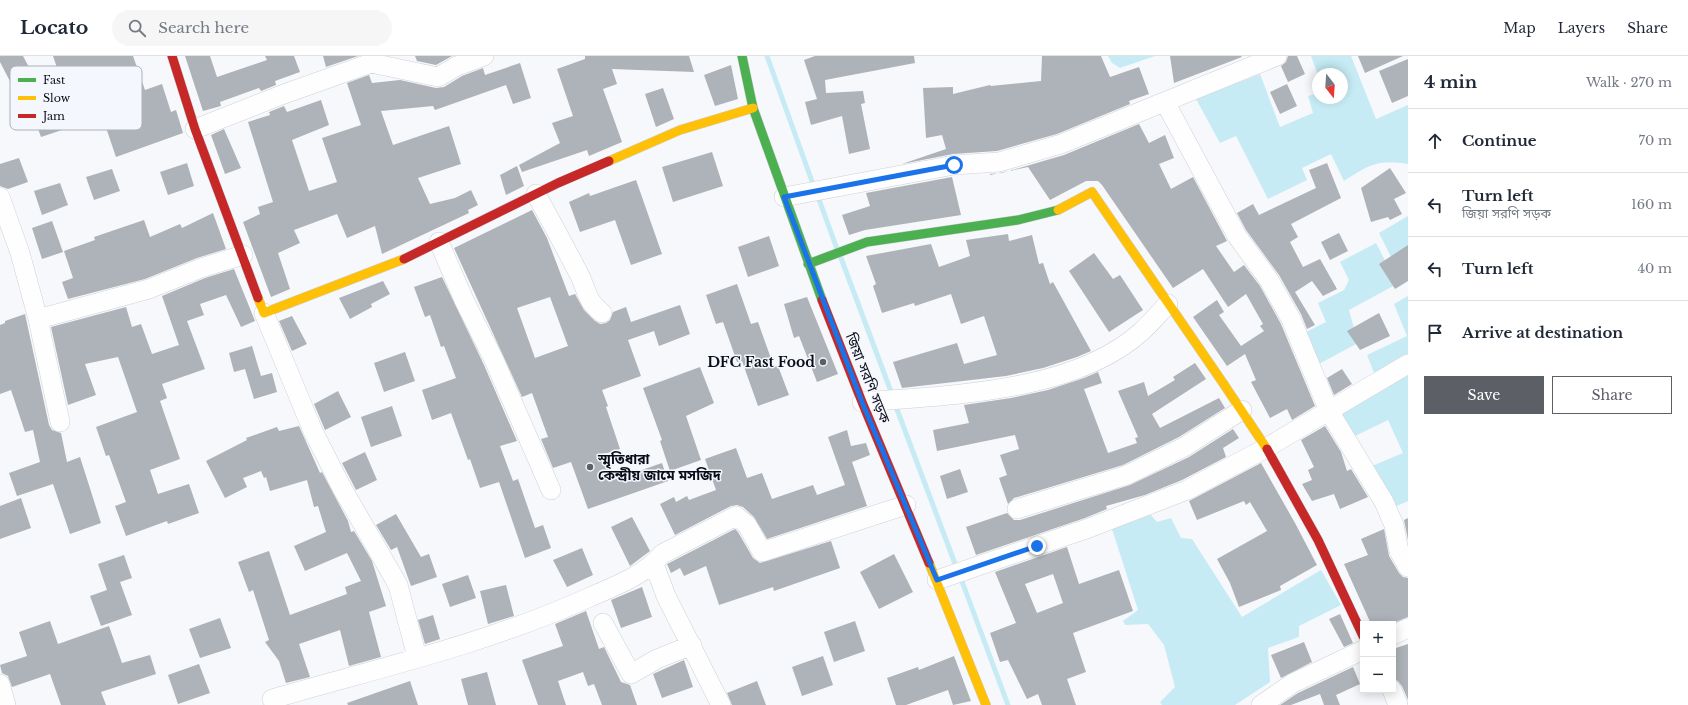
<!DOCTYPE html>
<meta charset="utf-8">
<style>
:root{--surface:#fff;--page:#f6f6f7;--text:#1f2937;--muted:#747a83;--line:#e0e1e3;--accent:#5d5f67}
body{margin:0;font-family:"Libre Baskerville","Noto Sans Bengali",serif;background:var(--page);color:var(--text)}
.controls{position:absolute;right:12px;bottom:12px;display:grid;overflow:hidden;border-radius:0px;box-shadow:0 2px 10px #0003}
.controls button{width:36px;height:36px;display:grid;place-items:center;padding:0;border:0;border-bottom:1px solid var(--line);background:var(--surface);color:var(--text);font:20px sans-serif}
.compass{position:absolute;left:1312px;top:12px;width:36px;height:36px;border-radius:50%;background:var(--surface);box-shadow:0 2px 10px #0003;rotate:163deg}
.stop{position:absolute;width:12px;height:12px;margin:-9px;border:3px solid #1a73e8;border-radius:50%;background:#fff}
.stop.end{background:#1a73e8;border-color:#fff;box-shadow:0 1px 4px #0008}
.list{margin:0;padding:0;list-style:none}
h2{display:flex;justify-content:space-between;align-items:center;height:52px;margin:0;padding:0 16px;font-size:17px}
h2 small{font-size:13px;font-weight:400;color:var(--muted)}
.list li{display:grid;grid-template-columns:26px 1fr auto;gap:12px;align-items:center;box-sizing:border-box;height:64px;padding:0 16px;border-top:1px solid var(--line)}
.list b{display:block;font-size:15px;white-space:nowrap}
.list p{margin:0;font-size:13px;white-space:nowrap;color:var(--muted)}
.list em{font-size:13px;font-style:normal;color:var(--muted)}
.actions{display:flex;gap:8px;padding:12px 16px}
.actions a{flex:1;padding:9px 0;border:1px solid var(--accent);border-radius:0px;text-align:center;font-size:14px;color:var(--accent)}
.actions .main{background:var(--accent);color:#fff}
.icon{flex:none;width:22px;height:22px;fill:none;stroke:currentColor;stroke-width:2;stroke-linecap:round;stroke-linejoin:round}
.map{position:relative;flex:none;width:1408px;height:649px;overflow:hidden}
header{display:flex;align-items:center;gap:24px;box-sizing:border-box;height:56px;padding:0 20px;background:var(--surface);border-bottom:1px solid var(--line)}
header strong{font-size:19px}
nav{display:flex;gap:22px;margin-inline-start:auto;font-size:14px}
.search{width:280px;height:36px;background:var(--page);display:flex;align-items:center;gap:10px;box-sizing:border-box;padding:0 14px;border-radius:22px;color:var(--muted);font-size:15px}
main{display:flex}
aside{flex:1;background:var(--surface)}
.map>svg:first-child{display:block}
.water{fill:#c6ebf4}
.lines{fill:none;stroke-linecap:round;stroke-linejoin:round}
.stream{stroke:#c6ebf4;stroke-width:5}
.building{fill:#adb3b8;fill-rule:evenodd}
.street-casing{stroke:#ced1d8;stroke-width:20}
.fast-casing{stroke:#ced1d8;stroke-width:10}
.slow-casing{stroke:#ced1d8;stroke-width:10}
.jam-casing{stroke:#ced1d8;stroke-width:10}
.street{stroke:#fefefe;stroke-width:19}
.fast{stroke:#4caf50;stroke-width:9}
.slow{stroke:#ffc107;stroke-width:9}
.jam{stroke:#c62828;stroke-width:9}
.route{stroke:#1a73e8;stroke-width:5}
.poi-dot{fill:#5d5f67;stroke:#f4f7fd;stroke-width:1.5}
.labels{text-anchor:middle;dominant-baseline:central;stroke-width:3;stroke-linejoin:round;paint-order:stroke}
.poi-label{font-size:14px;font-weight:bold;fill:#0a0d17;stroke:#f4f7fd;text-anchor:end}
.street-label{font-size:14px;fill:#0a0d17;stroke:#f4f7fd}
.key{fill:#f4f7fd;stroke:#aeb1b8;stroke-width:1}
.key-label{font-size:11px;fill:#0a0d17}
</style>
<header>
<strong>Locato</strong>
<div class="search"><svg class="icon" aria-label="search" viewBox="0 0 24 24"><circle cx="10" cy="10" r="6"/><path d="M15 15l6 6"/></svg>Search here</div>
<nav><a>Map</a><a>Layers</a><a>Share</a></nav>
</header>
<main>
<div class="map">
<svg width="1408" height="649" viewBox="0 0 1408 649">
<rect width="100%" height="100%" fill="#f6f8fb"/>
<path class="water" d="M1108 0H1155L1120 12 1112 7Z
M1311 0H1351L1376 63 1408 49V108C1376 104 1371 108 1344 125L1331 98 1302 112 1307 124 1268 143 1236 80 1220 87 1196 43 1260 18 1280 71 1313 57 1308 40 1318 37V42H1342V18L1318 19Z
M1408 160V197L1393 205 1379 177Z
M1376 187 1397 228 1349 254 1358 287 1317 309 1304 277 1326 266 1318 247 1344 234 1349 224 1340 206Z
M1408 240V303L1376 322 1367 299 1407 280 1394 248Z
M1408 314V445L1392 452 1367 412 1403 397 1388 364 1351 382 1335 357Z
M1149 457 1157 466 1171 462 1181 482 1192 483 1242 561 1321 514 1341 549 1299 570V581L1268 592 1270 626 1235 649H1162L1160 646 1175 631 1164 589 1148 568 1125 569 1123 565 1138 554 1112 473Z"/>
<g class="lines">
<path class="stream" d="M767 0 814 131
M817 138 837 193
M841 202 893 341
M895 348 957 513
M960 520 1008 649"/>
</g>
<path class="building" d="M0 0H23L62 74 41 81 23 31 15 35 0 6Z
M53 0H133L145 34 162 28 171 56 176 54 183 77 116 101 99 51 119 44 110 19 65 35Z
M185 0H210L217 21 267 4 265 0H294L300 16 275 25 276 29 261 35 259 32 220 46 221 50 203 55Z
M323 0H358L326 11Z
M415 0H452L436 9 417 5Z
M585 0H689L694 16 612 13 617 28 603 33 622 86 589 100 587 94 522 116 519 109 560 87 552 67 573 60 557 13 585 3Z
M815 0H914L915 7 825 24 826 37 863 35 865 47 861 48 870 93 849 98 842 60 811 69 805 46 817 43 804 4Z
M1042 0H1101L1110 21 1139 11 1149 38 1129 45 1130 48 1057 78 997 95 953 98 902 108 946 93 942 79 926 82 923 32 953 31V38L990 29 991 30 1041 25Z
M1170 0H1241L1242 1 1174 27Z
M1288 0H1297L1305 18 1288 26 1281 10 1286 6Z
M1358 0H1403L1365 17Z
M1408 3V40L1392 47 1379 15Z
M520 7 531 42 513 48 506 29 435 54 433 50 381 55 393 89 449 70 461 108 418 122 430 148 455 142 471 134 478 149 468 154 469 157 382 198 375 170 347 182 337 158 294 174 300 187 278 197 290 233 271 241 243 166 260 158 258 151 273 146 248 66 270 59 269 56 284 50 287 56 321 44 329 69 292 84 309 135 337 126 322 82 361 69 347 27 369 19 372 27 400 24 436 32 444 31 462 20 483 12 485 19Z
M731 9 738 43 715 50 704 19Z
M1287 28 1297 50 1280 58 1270 36Z
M663 32 674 63 656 71 645 38Z
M1139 68 1149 87 1165 79 1174 102 1159 108 1171 133 1193 121 1227 185 1216 190 1234 216 1244 209 1260 230 1281 268 1315 350 1292 364 1287 353 1270 362 1251 326 1256 324 1245 298 1227 310 1193 261 1217 244 1224 256 1219 259 1241 290 1264 275 1260 270 1263 268 1246 238 1228 251 1203 213 1173 232 1102 129 1098 125H1086L1050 144 1028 111 990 119V118L1002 117 1064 99Z
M224 73 241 112 225 118 211 79Z
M712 96 723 130 673 146 662 111Z
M19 102 28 126 8 133 0 130V108Z
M187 107 194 130 168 139 160 116Z
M1327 107 1341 142 1291 168 1298 181 1290 186 1303 211 1320 203 1337 233 1323 240 1312 225 1295 236 1315 269 1307 273 1301 258 1279 219 1246 174 1237 157 1253 148 1259 159 1316 132 1309 114Z
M517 110 524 130 506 139 500 119Z
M1390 112 1406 137 1394 143 1402 158 1390 164 1388 161 1371 166 1361 132Z
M112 113 120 135 94 144 86 121Z
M952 121 961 159 865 174 849 179 842 159 870 150 866 137Z
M636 124 662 198 631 209 615 164 580 176 569 146 589 137 590 140Z
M60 127 68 149 42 159 34 135Z
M532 154 547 182 569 240 575 238 584 254 595 265 600 268 606 267 610 264 613 256 626 251 631 266 680 249 690 278 659 290 654 275 628 284 641 320 602 334 608 350 606 351 620 393 604 398 613 424 662 407 668 425 588 453 571 406 553 412 541 383 548 381 532 337 522 341 454 192ZM550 241 568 290 535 302 517 252Z
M213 157 226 193 197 202 145 223 68 243 62 226 73 222 64 195 95 184 94 181 144 164 150 181 180 168 182 172Z
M52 165 63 196 42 203 32 172Z
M1339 177 1348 195 1330 204 1321 186Z
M1008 178 1009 185 1032 179 1039 208 1043 207 1050 228 1053 226 1091 295 1077 301 1043 312 1006 320 902 332 893 306 957 287 964 308 997 299 984 260 961 268 951 238 915 250 914 247 882 257 873 230 876 228 866 200 931 188 939 211 970 200 966 184Z
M769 180 779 210 748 221 738 191Z
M1408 189V225L1395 233 1379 208Z
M1094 197 1113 223 1120 219 1143 254 1109 276 1069 215Z
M234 213 255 265 241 271 226 239 200 248 204 259 187 265 205 313 162 328 167 342 160 345 180 403 150 414 158 438 189 428 199 457 168 468 167 465 126 480 115 450 126 446 109 399 106 400 96 371 137 356 118 301 85 308 96 339 68 349 51 271 126 251 132 271 141 268 152 298 179 289 162 240 205 222Z
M442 221 484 309 517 385 500 390 513 425 518 423 535 472 543 469 551 492 525 502 499 426 480 432 470 403 468 404 451 357 432 364 422 334 456 322 444 290 441 291 430 259 425 261 414 231Z
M383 225 390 238 371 248 372 251 350 263 339 242Z
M737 228 751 268 758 266 774 311 778 310 789 339 758 350 742 305 737 306 723 266 716 268 706 239Z
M807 241 838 318 817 326 799 280 794 282 784 248Z
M1379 257 1390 280 1360 294 1347 275Z
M25 258 49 369 52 374 61 377 67 406 80 401 101 467 70 478 53 428 17 440 9 417 40 406 33 374 25 376 11 334 0 338V269L5 267V265Z
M292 260 307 288 292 295 279 265Z
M252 290 261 320 272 317 277 336 254 343 245 313 234 316 229 297Z
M405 296 415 325 384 336 374 307Z
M1195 307 1206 323 1152 358 1160 372 1219 342 1225 352 1179 381 1123 409 1014 442 1008 448 999 422 1007 419 1000 399 1019 393 1015 379 937 395 933 374 969 367 964 349 1011 342 1048 334 1084 322 1098 316 1102 327 1084 333 1108 397 1137 387 1135 382 1138 381 1118 335 1144 326 1148 340 1175 324 1173 321Z
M700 311 714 347 686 360 701 404 670 415 660 385 662 384 643 332Z
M1342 313 1352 328 1334 339 1327 322Z
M338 335 351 361 325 374 314 348Z
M392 350 402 380 371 391 361 361Z
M299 370 320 417 322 416 348 465 351 476 354 475 372 505 386 550 369 556 381 601 349 610 340 574 299 588 310 621 286 627 279 605 265 586 269 584 253 534 249 536 238 506 269 495 290 559 347 538 345 531 361 525 347 497 305 515 294 490 326 476 318 450 314 451 307 424 270 435 266 421 264 422 261 415 243 422 247 431 225 442 206 405 247 384 246 382 277 371 279 375Z
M1325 370 1341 396 1347 415 1351 413 1368 441 1340 453 1334 438 1312 445 1302 428 1312 424 1308 414 1314 411 1301 384Z
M1233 373 1239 382 1223 392 1226 401 1182 424 1145 439 1106 450 1107 453 1085 462 976 499 966 471 1007 457 1014 464H1020L1130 429 1189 401Z
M847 374 851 390 866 387 870 399 852 406 867 450 767 483 754 461 743 451 737 449 731 450 675 479 660 448 674 441 676 446 687 440 689 444 716 434 705 403 736 392 747 422 762 417 772 443 813 429 817 439 845 429 828 381Z
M365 396 377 424 356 434 342 407Z
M1261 407 1295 467 1317 509 1280 530 1281 534 1239 551 1230 527 1217 503 1267 475 1250 446 1246 449 1244 445 1197 464 1189 445Z
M960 413 968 436 947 443 940 420Z
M21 442 31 472 0 483V450Z
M396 458 421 501 429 498 437 521 411 530 397 491 391 494 376 469Z
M632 461 650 495 630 510 611 471Z
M1408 462V484L1404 464Z
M735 473 738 476 753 502 760 507 831 485 840 512 774 535 773 531 719 549 706 510 684 520 680 512 671 517 667 508 669 507Z
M1384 473 1389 500 1399 517 1403 521 1408 522V561L1391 568H1371L1344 508 1368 499 1361 483Z
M1067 491 1079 528 1119 514 1133 555 1073 577 1086 616 1067 623 1076 649H1042L1038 638 1027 643 1008 604 1000 606 990 577 1016 567 995 516ZM1053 518 1063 547 1037 557 1025 528Z
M582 492 593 519 567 531 553 504Z
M894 498 913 536 879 553 860 516Z
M124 499 132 522 120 526 132 559 101 570 90 540 107 534 98 508Z
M468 519 476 542 450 551 442 528Z
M506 529 514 560 488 568 480 535Z
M642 531 652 561 621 572 611 544Z
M586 555 599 593 604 591 621 626 630 629 637 649H602L594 628 588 630 583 616 558 625 566 649H538L522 604 563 590 555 568Z
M1340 558 1353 587 1344 591 1329 563Z
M433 559 440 583 425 588 418 564Z
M220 562 231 592 200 602 189 573Z
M50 565 58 588 109 570 122 607 150 599 156 618 101 636 106 649H61L50 618 12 631 8 620 2 617 0 609 27 600 19 576Z
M855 565 865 595 834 606 824 576Z
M1304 586 1312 606 1281 622 1271 599Z
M1408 588V644L1402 630 1398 625 1393 623V593Z
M823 600 833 629 802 640 792 611Z
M954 600 971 645 953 649 948 634 906 649H896L887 622 918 611 919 614Z
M684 604 693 631 662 642 653 618Z
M199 608 210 637 178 648 168 619Z
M1353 611 1360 628 1336 639 1340 649H1324L1320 638 1291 649H1280L1298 637Z
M487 616 496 649H468L461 623Z
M410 625 418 649H348L347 647Z
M757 625 766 649H732L727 637Z"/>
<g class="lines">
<defs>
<path id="street" d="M1165 46 1237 180 1269 224 1291 263 1329 355 1384 446 1394 469 1399 495 1408 511
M195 73 284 38 371 7 438 21 457 10 484 0
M536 138C551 165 566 193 580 220 588 237 586 244 602 257
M0 141 20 197 38 263 60 366
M784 141 954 109 999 106 1061 88 1277 0
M439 186 464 244 494 304 551 434
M264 257 313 375 342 432 398 529 417 601
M38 263 149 233 201 212 243 199
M862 346C948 339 1073 337 1141 276 1150 268 1159 257 1168 248
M1017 453 1127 419 1184 391 1242 354
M654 508 666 540 721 649
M937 524 1089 472 1187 434 1266 392 1408 308
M603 567 631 618 657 603 692 589
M1393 579 1408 572
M0 628 6 649
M1392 634 1398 649
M272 643C379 612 489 587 590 541 615 530 645 519 662 498L736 460 747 469 762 496 906 449
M1261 649 1293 627 1363 594"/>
<path id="fast" d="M742 0 753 52 822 244
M808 208 867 186 1018 164 1058 154"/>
<path id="slow" d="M609 105 680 74 753 52
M1058 154 1092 136 1223 327 1267 393
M258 242 264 257 404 203
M929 507 986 649"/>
<path id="jam" d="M172 0 195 73 258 242
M404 203 558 127 609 105
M822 244 862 346 929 507
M1267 393 1318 484 1363 580"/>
</defs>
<use href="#street" class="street-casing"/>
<use href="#fast" class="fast-casing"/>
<use href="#slow" class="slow-casing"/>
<use href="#jam" class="jam-casing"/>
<use href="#street" class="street"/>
<use href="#fast" class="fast"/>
<use href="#slow" class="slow"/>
<use href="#jam" class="jam"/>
</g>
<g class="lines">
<path class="route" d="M954 109 784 141 862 346 937 524 1037 490"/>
</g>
<g class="poi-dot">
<circle cx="823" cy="306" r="4"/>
<circle cx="590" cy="411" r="4"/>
</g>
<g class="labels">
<g class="poi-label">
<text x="815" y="306">DFC Fast Food</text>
<text x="598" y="403" text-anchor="start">স্মৃতিধারা<tspan x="598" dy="16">কেন্দ্রীয় জামে মসজিদ</tspan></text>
</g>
<g class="street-label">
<text transform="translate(868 322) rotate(68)">জিয়া সরণি সড়ক</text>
</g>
</g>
<rect x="10" y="10" width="132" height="64" rx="6" class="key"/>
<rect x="18" y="22" width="18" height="4" fill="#4caf50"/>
<rect x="18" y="40" width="18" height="4" fill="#ffc107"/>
<rect x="18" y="58" width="18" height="4" fill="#c62828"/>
<g class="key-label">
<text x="43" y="28">Fast</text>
<text x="43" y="46">Slow</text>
<text x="43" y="64">Jam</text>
</g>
</svg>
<div class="controls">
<button>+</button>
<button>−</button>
</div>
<svg class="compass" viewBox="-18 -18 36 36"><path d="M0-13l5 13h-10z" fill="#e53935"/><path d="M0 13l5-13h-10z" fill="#747a83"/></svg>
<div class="stop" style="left:954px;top:109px"></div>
<div class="stop end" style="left:1037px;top:490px"></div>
</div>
<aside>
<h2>4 min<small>Walk · 270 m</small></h2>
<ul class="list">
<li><svg class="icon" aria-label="ahead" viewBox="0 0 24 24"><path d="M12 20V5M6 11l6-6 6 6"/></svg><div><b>Continue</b></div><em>70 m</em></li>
<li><svg class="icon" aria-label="left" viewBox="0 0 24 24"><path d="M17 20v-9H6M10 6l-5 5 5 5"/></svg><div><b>Turn left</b><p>জিয়া সরণি সড়ক</p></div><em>160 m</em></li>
<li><svg class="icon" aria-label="left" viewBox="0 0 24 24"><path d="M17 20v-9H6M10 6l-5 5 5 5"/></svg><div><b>Turn left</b></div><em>40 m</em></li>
<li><svg class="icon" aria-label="arrive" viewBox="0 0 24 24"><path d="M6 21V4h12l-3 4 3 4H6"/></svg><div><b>Arrive at destination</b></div></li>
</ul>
<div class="actions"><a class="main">Save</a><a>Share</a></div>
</aside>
</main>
